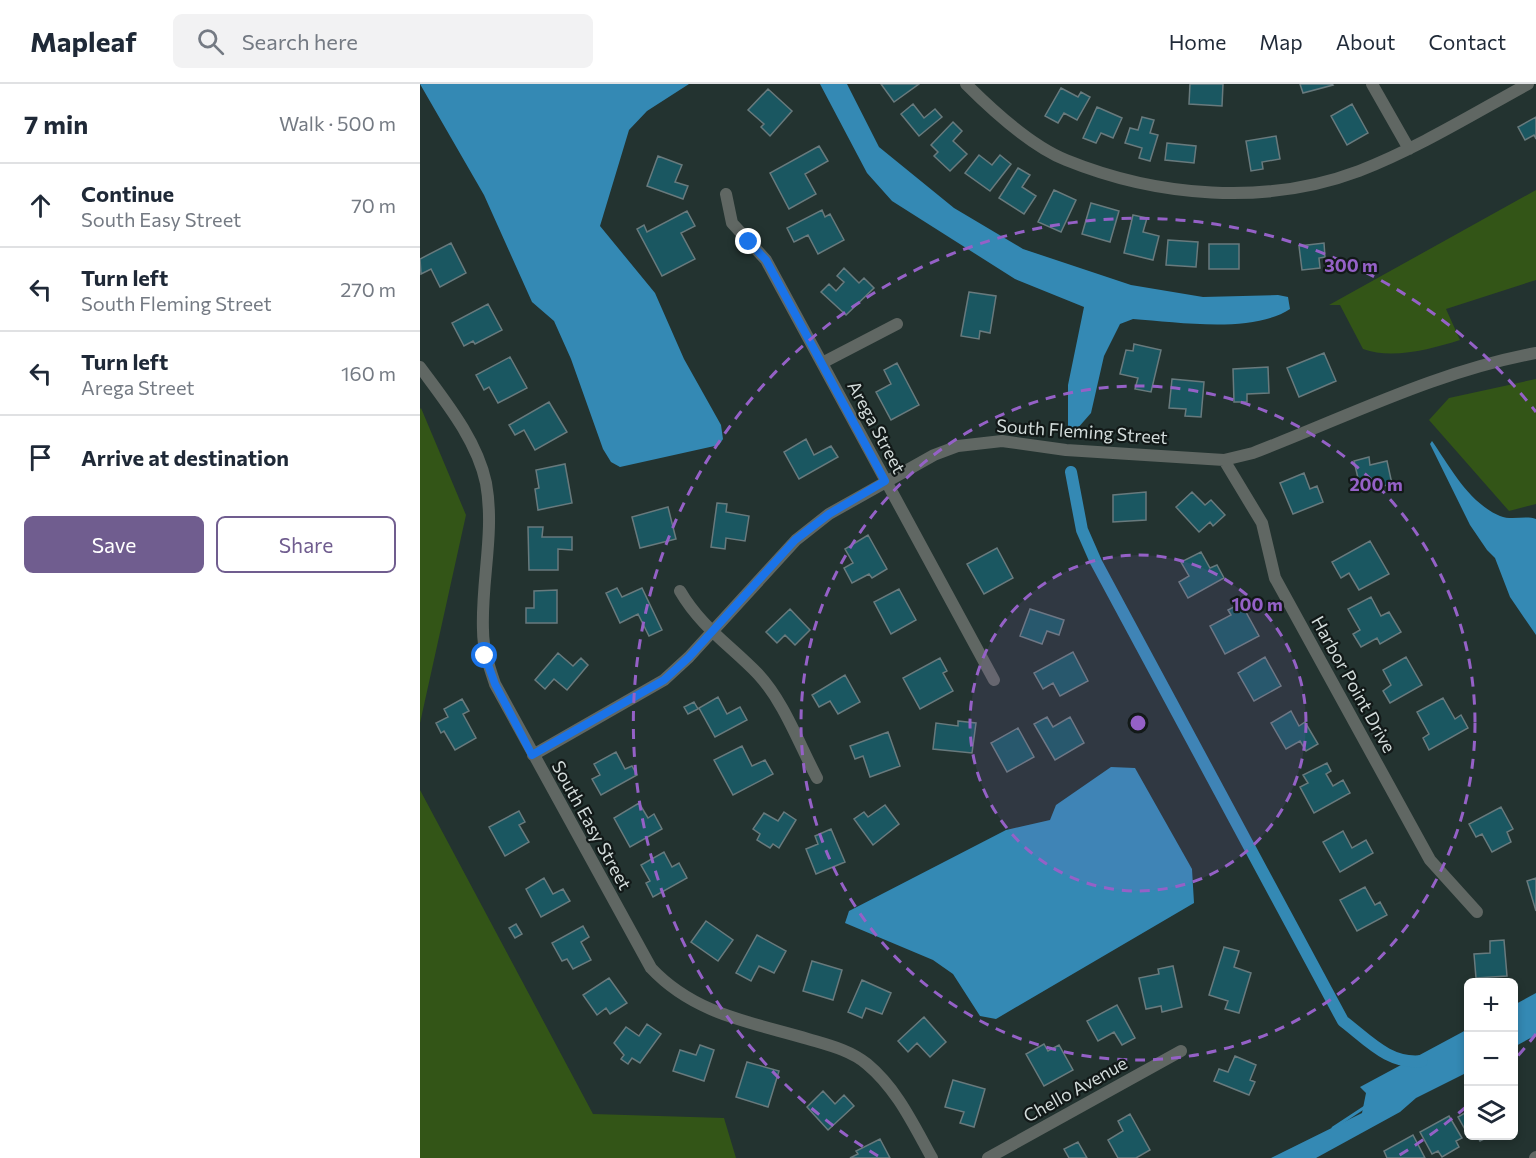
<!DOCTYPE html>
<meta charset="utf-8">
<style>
:root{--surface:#fff;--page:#f2f2f3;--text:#1f2937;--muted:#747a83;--line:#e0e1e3;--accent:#705d8f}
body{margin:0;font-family:Commissioner,sans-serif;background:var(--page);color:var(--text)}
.controls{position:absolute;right:18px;bottom:18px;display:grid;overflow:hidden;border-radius:9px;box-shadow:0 3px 9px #0003}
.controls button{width:54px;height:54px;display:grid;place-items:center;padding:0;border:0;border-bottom:2px solid var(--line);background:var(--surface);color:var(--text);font:30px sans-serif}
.stop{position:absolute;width:18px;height:18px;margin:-14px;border:4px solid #1a73e8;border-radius:50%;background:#fff}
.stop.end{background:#1a73e8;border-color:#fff;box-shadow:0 2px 6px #0008}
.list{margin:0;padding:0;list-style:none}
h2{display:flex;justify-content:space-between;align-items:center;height:78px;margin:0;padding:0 24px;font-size:26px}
h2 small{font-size:20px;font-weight:400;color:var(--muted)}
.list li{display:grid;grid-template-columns:39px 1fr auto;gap:18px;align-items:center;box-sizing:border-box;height:84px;padding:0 24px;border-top:2px solid var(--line)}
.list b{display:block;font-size:22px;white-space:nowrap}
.list p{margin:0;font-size:20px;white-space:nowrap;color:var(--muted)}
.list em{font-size:20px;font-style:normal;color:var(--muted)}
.actions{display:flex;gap:12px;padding:18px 24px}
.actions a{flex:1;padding:14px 0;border:2px solid var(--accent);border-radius:9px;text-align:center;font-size:21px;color:var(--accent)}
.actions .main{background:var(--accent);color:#fff}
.icon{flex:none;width:33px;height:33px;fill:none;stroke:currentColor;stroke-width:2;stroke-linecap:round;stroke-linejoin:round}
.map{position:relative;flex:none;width:1116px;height:1074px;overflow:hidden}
header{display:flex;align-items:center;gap:36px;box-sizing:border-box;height:84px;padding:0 30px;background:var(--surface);border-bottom:2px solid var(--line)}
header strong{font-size:28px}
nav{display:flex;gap:33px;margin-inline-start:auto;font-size:21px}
.search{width:420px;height:54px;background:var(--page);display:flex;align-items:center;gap:15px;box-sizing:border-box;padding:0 21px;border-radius:9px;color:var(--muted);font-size:22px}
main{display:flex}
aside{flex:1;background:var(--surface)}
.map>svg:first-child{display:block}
.green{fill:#335517}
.water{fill:#3489b4}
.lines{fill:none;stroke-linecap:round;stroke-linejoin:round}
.stream{stroke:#3489b4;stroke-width:3}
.canal{stroke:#3489b4;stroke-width:12}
.building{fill:#1a5761;stroke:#687a7d;stroke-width:1.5}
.minor{stroke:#606763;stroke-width:12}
.route{stroke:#1a73e8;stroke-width:8}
.ring{fill:none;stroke:#9561c7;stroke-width:3;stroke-dasharray:10 8}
.labels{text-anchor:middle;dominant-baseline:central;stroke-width:4.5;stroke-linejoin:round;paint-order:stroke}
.street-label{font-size:18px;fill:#d3dcdb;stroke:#121918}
.centre{fill:#9561c7;stroke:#121918;stroke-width:3}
.ring-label{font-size:18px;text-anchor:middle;font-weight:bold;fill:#9561c7;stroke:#121918;stroke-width:4.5;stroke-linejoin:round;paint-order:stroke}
</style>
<header>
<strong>Mapleaf</strong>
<div class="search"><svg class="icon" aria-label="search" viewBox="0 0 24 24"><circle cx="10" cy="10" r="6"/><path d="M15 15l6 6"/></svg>Search here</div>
<nav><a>Home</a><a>Map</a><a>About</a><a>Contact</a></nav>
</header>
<main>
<aside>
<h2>7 min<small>Walk · 500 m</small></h2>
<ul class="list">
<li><svg class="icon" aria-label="ahead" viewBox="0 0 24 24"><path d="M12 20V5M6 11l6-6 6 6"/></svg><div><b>Continue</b><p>South Easy Street</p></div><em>70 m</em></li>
<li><svg class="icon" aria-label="left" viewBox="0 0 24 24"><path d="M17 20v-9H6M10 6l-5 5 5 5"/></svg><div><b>Turn left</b><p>South Fleming Street</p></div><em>270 m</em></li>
<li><svg class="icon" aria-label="left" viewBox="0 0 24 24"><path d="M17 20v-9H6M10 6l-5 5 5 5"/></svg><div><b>Turn left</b><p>Arega Street</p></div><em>160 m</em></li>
<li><svg class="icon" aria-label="arrive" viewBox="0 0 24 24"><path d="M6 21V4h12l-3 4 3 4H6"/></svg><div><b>Arrive at destination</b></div></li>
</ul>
<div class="actions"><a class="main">Save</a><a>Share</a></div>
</aside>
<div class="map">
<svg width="1116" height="1074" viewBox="0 0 1116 1074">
<rect width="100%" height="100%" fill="#233330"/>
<path class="green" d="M1116 106V196L1026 225 1040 256C1011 265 972 276 943 265L920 221H909Z
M1116 295V420L1089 427 1009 336 1029 314Z
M1 324 46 431 0 639V325Z
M0 706 173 1030 304 1034 316 1074H0Z"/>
<path class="water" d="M0 0H269L227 27 209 46 180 142 235 209 264 275 301 341 303 355 299 361 200 383 191 378 183 365 151 275 134 237 112 218 64 111Z
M400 0H427L459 63 534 124 603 165 711 201 783 213 858 211 868 213 870 225C832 250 758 238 713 235L700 240 684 272 671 329 657 345H648V301L664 223 595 195 472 117 447 89Z
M1012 357C1030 383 1049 419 1080 432 1092 437 1105 431 1116 435V551L1090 513 1075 474 1067 466 1050 441 1010 360Z
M691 683 715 684 772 785 774 819 576 935 560 932 533 890 513 876 425 839 429 827 586 746 630 736 636 721Z
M1116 909V951L1094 963V921Z
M1048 945V988L996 1014 980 1028 896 1074H851L942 1029 946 1009 940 1003Z"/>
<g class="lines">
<path class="stream" d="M913 1044 948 1021"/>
<path class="canal" d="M651 388 662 446 676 478 923 937C948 956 969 981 1002 977"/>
</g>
<path class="building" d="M461 0H499L474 18Z
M770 0H803L802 22 769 20Z
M880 0H912L913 1 883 9Z
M641 4 658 13 661 8 670 13 657 36 644 29 638 39 625 32Z
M348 5 372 27 350 52 341 43 344 40 328 26Z
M493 20 504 34 515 25 522 33 499 52 481 30Z
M932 20 948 49 927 61 911 32Z
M677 23 702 34 693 54 681 49 676 59 663 54Z
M722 33 734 36 730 49 738 51 730 77 719 74 722 64 705 59 710 44 718 46Z
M1116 33V55L1114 51 1105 56 1098 43Z
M533 38 542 47 533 57 547 70 530 87 514 72 518 68 511 61Z
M856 52 860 75 842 78 843 85 831 87 826 57Z
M747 59 776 62 774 79 745 76Z
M399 62 408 77 385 90 396 110 369 125 350 89Z
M559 71 572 81 580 71 591 80 570 107 545 89Z
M238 72 262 81 255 98 268 102 263 115 227 102Z
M598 84 610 91 602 103 616 112 604 130 579 114Z
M634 106 656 116 641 148 618 138Z
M671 119 699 127 690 158 662 150Z
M402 126 405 133 410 130 424 156 398 170 388 151 374 158 367 144Z
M267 127 275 142 261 149 275 175 242 192 217 145 224 141 227 148Z
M713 131 727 134 723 148 739 152 733 176 704 169Z
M748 156 778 158 776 183 746 181Z
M31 159 46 189 20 203 11 185 1 190 0 175Z
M904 159 905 173 899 174 900 184 882 186 879 162Z
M789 160H819V185H789Z
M424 184 439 199 444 194 454 204 426 231 401 208 409 200 416 207 424 198 417 192Z
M549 208 576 212 570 249 560 247 559 255 541 252Z
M68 220 82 246 55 260 53 257 44 262 32 239Z
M714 260 741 266 731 308 715 305 718 294 700 290 706 266 713 267Z
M904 269 916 297 879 313 867 284Z
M90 273 107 304 78 319 69 303 64 306 56 291Z
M477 279 499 321 471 336 456 308 471 300 464 286Z
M848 283 849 309 827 310V318H814L813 285Z
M752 295 784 298 781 333 765 332 766 325 749 324Z
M129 318 147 348 115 366 104 346 95 351 89 341Z
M386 355 394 371 411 362 418 373 379 395 364 368Z
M949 373 950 381 967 377 972 400 941 407 934 377Z
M145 380 152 419 118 426 115 405 119 404 116 386Z
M884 389 890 405 897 402 903 418 873 430 860 399Z
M726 408V436L693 438V411Z
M772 408 785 421 791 416 805 431 793 442 790 438 779 448 756 423Z
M297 419 307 420 306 428 329 432 325 457 306 454 305 465 291 463Z
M248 423 256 455 220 464 212 433Z
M108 443H123L122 453H152V466L138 465V486H109Z
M448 451 467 485 452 494 449 490 432 499 424 484 433 479 425 465Z
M950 457 969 490 939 506 929 489 921 494 912 478Z
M577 464 593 494 564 510 547 480Z
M781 468 790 484 797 481 804 494 768 514 759 498 769 492 761 478Z
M197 504 202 513 222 504 242 546 229 552 218 530 200 539 186 509Z
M479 505 496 536 471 550 454 518Z
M137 506V539H106V524H114V507Z
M951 513 961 532 969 528 981 548 960 560 957 554 941 563 933 550 940 546 928 525Z
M821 519 839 552 805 570 790 542 811 531 808 526Z
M370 525 390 546 375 561 365 551 357 559 346 548Z
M610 525 644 536 639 551 627 547 622 560 600 552Z
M653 568 668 597 640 612 633 599 623 605 614 589Z
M138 569 153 582 161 574 168 581 147 606 134 595 125 605 115 596Z
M845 573 861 602 834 617 818 589Z
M986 573 1002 601 970 619 963 607 971 601 963 586Z
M520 574 527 587 523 589 533 607 500 625 483 594Z
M425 591 440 618 418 630 410 617 399 623 392 611Z
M298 613 307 630 320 623 327 636 295 653 279 624Z
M1023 614 1035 635 1041 631 1048 644 1009 666 1003 654 1009 650 997 628Z
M42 615 49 627 43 630 56 654 35 666 24 647 21 649 16 639 28 633 24 625Z
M274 618 278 625 268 630 264 623Z
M871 627 879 642 885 638 898 660 886 667 880 657 866 665 851 639Z
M627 633 633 643 650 633 664 659 635 676 614 640Z
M538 637 556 639 552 669 513 665 516 639 538 642Z
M598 644 614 673 587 688 571 659Z
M468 648 480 682 450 693 443 672 435 675 430 662Z
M322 662 332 682 345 676 353 690 313 711 294 676Z
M196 668 205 685 212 682 217 691 181 711 172 695 180 691 174 680Z
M907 679 911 687 906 690 913 702 923 696 930 709 894 729 880 703 888 699 883 691Z
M219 719 228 734 234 730 242 745 210 763 194 734Z
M465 721 479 740 453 761 434 735 444 728 448 733Z
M1081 723 1093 745 1087 748 1091 758 1072 768 1062 750 1056 753 1049 740Z
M99 727 105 738 99 741 109 758 85 772 69 743Z
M364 728 376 736 359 764 353 760 350 764 337 756 340 750 333 745 344 729 358 737Z
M411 745 425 778 396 790 386 765 398 760 395 752Z
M923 747 932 764 946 756 953 769 920 788 903 758Z
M244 768 252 783 259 779 267 794 233 813 226 799 230 797 221 781Z
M124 794 133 810 143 805 150 817 121 833 106 805Z
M1116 794V827L1107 797Z
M945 803 955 821 960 818 967 831 937 847 920 816Z
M286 837 313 856 298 877 271 858Z
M96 840 102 850 95 854 89 844Z
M163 842 169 853 161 858 171 876 153 885 147 875 142 877 132 859Z
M337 851 366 867 354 889 339 882 331 897 316 889Z
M1084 856 1087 892 1056 894 1054 870 1070 869V857Z
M804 863 819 867 814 883 831 889 819 929 805 925 808 917 789 911Z
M392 877 422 886 413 916 383 907Z
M753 882 762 923 742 928 741 922 726 925 719 894 739 890 738 885Z
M189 894 207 919 190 930 186 924 177 931 163 911Z
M442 896 471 909 462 930 446 924 442 934 428 928Z
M697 921 715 954 702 961 694 948 678 957 667 937Z
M504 933 526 958 510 973 497 959 488 968 478 957Z
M227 940 241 950 220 979 212 974 208 980 201 975 204 971 194 959 206 943 219 952Z
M624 960 628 967 639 961 653 986 624 1002 606 970Z
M280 961 294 966 284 997 253 987 260 966 276 971Z
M815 972 836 981 830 996 835 998 829 1011 794 997 799 985 808 988Z
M327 978 359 987 348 1023 316 1013Z
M533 996 565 1005 554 1043 540 1039 544 1028 525 1023Z
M403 1007 415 1020 424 1011 434 1022 408 1046 387 1023Z
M1048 1027V1052H1055L1050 1054 1038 1033Z
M710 1030 730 1066 716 1074H698L688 1056 703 1047 698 1037Z
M1029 1032 1042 1054 1036 1057 1039 1063 1022 1073 1018 1067 1012 1070 1000 1048Z
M993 1051 1005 1074H967L964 1067Z
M1057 1052H1070L1060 1057Z
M460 1055 470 1074H430L438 1070 436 1067Z
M658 1058 667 1074H649L644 1065Z"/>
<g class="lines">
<path class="minor" d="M546 0C572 26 611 62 646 76 737 113 846 122 939 87 998 64 1053 30 1108 0
M952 0 989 65
M306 110 312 139 346 176 574 596
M402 279 477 240
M0 283C25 317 57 356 66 399 75 448 61 497 63 546 63 565 69 582 75 600L231 884C274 930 330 938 388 955 408 961 430 966 447 980 477 1005 493 1040 512 1074
M804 376 842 439 855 494 1010 776 1057 828
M260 507C281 543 310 561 338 590 364 618 379 660 397 694
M113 671 244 596 269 573 376 456 409 430 514 371 538 362 582 357 646 366 804 376 833 369C927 333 1017 287 1116 269
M568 1074 761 967
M1115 1074 1116 1073"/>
</g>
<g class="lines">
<path class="route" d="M65 572 75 600 112 671 244 596 269 573 375 456 409 430 465 397 346 176 329 158"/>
</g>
<circle cx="718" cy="639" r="168" fill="#9561c7" fill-opacity=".12"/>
<g class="ring">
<circle cx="718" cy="639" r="168"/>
<circle cx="718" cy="639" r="337"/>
<path d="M1116 950A505 505 0 0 1 1096 974M1046 1023A505 505 0 0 1 978 1072M458 1072A505 505 0 1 1 1116 328"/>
</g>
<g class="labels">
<g class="street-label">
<text transform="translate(457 343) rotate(62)">Arega Street</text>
<text transform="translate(662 347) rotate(4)">South Fleming Street</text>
<text transform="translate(934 600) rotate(61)">Harbor Point Drive</text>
<text transform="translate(172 741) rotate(61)">South Easy Street</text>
<text transform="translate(655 1005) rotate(-29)">Chello Avenue</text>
</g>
</g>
<circle cx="718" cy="639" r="9" class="centre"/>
<g class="ring-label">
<text x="931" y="188">300 m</text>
<text x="956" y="407">200 m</text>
<text x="837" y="527">100 m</text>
</g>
</svg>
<div class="controls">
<button>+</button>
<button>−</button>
<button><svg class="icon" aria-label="layers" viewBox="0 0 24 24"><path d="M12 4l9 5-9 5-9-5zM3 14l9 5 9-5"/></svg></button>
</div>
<div class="stop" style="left:65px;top:572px"></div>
<div class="stop end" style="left:329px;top:158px"></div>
</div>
</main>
